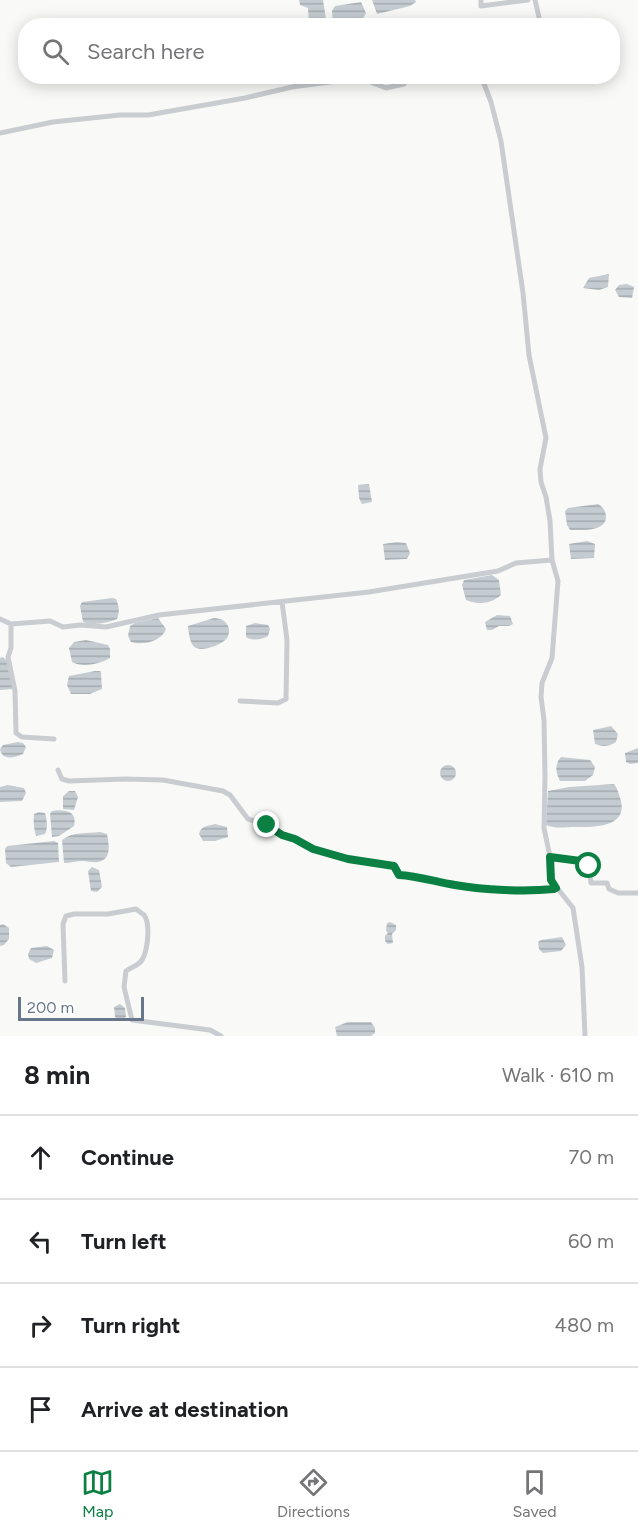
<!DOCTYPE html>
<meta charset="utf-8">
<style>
:root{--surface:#fff;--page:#f6f6f6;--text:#202124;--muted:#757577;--line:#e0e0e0;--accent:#0b8043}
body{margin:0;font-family:Figtree,sans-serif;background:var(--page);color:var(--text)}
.scale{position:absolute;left:18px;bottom:15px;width:126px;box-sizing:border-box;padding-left:6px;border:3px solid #67768a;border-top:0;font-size:16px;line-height:21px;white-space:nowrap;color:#67768a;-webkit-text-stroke:4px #fff;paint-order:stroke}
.stop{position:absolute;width:18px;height:18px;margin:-14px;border:4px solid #0b8043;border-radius:50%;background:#fff}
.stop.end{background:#0b8043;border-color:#fff;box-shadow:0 2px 6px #0008}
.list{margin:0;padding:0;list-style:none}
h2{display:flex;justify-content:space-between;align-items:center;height:78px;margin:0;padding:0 24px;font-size:26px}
h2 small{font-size:20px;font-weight:400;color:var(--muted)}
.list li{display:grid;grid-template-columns:39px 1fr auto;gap:18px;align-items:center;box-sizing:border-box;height:84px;padding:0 24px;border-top:2px solid var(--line)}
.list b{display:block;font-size:22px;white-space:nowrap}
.list em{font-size:20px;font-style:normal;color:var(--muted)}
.icon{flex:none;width:33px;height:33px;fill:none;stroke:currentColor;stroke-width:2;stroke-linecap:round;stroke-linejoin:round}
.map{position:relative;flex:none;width:638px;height:1036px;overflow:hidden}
.search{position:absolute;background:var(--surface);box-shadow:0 3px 15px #0003;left:18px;right:18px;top:18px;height:66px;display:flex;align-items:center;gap:15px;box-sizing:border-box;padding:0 21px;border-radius:24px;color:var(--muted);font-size:22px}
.sheet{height:414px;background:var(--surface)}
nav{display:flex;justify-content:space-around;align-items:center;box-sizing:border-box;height:84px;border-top:2px solid var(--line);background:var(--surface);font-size:16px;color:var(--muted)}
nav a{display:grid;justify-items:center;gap:3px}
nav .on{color:var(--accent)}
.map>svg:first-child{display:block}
.water{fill:url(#water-rules)}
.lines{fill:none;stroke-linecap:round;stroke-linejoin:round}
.minor{stroke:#c9ccd0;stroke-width:5}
.route{stroke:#0b8043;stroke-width:8}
</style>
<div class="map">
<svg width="638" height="1036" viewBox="0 0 638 1036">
<defs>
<pattern id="water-rules" width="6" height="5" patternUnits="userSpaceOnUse" patternTransform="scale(1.5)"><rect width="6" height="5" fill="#c4ccd2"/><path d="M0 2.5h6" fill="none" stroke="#a3aab0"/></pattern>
</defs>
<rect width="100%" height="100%" fill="#f9faf7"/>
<path class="water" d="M299 0H323L327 25H309L308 8 300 5Z
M372 0H415L416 2 410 6 377 14Z
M361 2 366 13 362 20 333 25 332 11 335 6Z
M609 274 608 287 599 290 583 288 589 278Z
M627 284 634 287 632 298 619 297 615 290 619 285Z
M369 484 372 502 362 504 359 498 358 485Z
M598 504C603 507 606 511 606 517 606 532 581 530 570 530L567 525 565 511 568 508Z
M587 541 595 544 594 558 571 559 569 544Z
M397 542 406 543 410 553 407 559 385 560 383 544Z
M492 575 499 580 501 595C491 604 478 605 466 600L462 585 464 580Z
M112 598 116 599C119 606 120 612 117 619 107 623 94 626 83 622L80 606 82 602Z
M497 615 510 616 513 624 509 626H499L492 630H487L485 622Z
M158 618 166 629C162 641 143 646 131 642L128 636 130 626 135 623Z
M214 618C225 618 233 627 227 638 224 642 219 644 215 646 194 653 190 648 188 626Z
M255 623 268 625 270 629 268 636C262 640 252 641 246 637V626Z
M86 640 108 645 110 649V658C100 664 82 668 72 662L69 648 74 642Z
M3 657 8 662 13 689 0 690V658Z
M95 671H100L101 673 102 689 90 694H71L67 685 69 676Z
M611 726 618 734 616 742C609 747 603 747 595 744L593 730Z
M18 742 23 743 26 747 23 754C14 758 2 761 0 749L3 745Z
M638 748V763L630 764 626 762 625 753Z
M561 757 590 760 595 767 593 775 585 781H560C556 773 554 765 561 757Z
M440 773a8 8 0 1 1 16 0a8 8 0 1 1-16 0Z
M614 784C618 789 619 795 621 801 627 828 593 827 575 827 566 827 555 829 546 825L548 791 569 787Z
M8 785 24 788 26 793 22 801 0 802V787Z
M69 791H75L78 797 74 810 63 809V796Z
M52 811C64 809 78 811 74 826L59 836 52 837 50 814Z
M39 812 45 813C47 819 48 829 45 834L36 836C34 829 33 821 34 814Z
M215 824 227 827 228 837 215 841H203L199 834C201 826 207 826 215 824Z
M100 832 107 834C109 844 112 860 98 862 93 863 88 861 83 861 77 861 71 863 64 863L62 840C73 831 87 834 100 832Z
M54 841 58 843 59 862 11 867 6 863 5 849 7 846Z
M92 867 99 870 102 887 97 892 91 891 88 871Z
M390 922 396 925V930L392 934 393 943 388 944 385 941V936L388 933 386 931 387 923Z
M3 924 9 928V939L4 945 0 946V925Z
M562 937 566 945 561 951 543 953 539 949 538 942 541 940Z
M47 946 54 950 52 958 36 963 29 959 28 954 31 948Z
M120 1004 125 1008 126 1017 120 1020 115 1017 114 1007Z
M348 1022H371L375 1028V1033L371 1036H337L335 1027Z"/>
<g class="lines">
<path class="minor" d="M481 0V6L528 0
M535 0 541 26
M481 76 491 102 501 141 523 293 529 355 546 438 540 469 541 482 546 497 550 521 552 560 558 581 552 658 542 683 541 697 544 720 545 777 544 828 550 857 551 880 573 908 582 967 585 1036
M0 133 53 122 120 115H148L245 98 292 87 360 78 386 88 404 84 407 76
M0 619 11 624 50 621 63 627 80 625 106 627 159 615 369 592 498 571 516 563 552 560
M11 624V648L8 657 15 691 16 733 22 737 54 739
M240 701 278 703 286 699 287 640 282 602
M58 770 62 779 69 781 125 779 163 780 223 791 230 795 248 819 267 825 282 835 295 839 313 849 348 859 394 866 399 875C418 876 435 882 454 885 485 890 517 889 548 889L556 888
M550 857 588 862 591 883H607L609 889 618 893H638
M65 981 63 924 66 916 74 914H108L136 909C137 910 143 914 144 915 151 924 148 958 138 964 134 967 130 968 126 971L124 987 132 1020 210 1030 221 1036"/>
</g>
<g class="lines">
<path class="route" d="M267 825 282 835 295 839 313 849 348 859 394 866 399 875C418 876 436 882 455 885 484 890 524 892 554 889L556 888 551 880 550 857 588 862 589 866"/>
</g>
</svg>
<div class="scale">200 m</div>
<div class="stop" style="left:589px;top:866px"></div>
<div class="stop end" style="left:267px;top:825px"></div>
<div class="search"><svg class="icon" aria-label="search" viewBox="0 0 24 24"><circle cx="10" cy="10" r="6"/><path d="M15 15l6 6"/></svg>Search here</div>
</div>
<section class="sheet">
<h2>8 min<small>Walk · 610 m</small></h2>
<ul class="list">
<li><svg class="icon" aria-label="ahead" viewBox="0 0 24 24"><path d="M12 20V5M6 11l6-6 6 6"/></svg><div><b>Continue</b></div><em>70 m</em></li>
<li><svg class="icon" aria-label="left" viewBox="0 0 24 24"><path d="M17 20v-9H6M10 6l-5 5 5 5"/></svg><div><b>Turn left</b></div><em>60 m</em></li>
<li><svg class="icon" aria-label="right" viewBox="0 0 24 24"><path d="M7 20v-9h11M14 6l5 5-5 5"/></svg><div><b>Turn right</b></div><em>480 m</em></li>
<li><svg class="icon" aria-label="arrive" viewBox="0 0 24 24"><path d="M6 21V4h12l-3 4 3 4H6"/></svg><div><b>Arrive at destination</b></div></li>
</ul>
</section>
<nav>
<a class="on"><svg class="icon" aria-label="map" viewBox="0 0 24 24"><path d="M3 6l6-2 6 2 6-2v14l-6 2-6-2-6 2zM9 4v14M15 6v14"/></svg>Map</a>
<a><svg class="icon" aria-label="directions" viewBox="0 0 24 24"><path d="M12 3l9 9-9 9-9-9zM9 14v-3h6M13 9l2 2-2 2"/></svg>Directions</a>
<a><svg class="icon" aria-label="saved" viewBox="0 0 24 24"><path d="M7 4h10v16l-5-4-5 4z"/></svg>Saved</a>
</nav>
